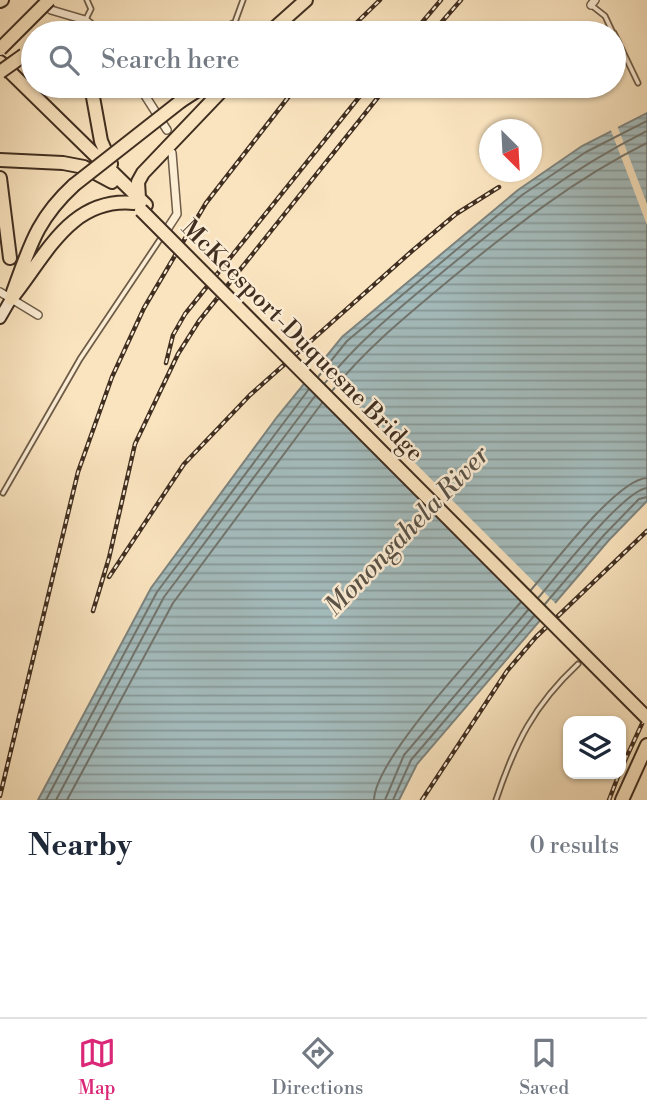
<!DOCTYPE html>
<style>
:root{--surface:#fff;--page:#f6f6f7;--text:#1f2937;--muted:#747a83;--line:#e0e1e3;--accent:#db2777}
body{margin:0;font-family:"Libre Bodoni",serif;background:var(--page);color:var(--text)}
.controls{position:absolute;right:21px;bottom:21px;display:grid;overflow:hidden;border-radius:14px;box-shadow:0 2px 5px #0004}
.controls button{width:63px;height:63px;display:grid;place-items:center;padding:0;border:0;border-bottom:2px solid var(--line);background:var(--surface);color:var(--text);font:35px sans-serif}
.compass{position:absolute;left:479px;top:119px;width:63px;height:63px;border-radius:50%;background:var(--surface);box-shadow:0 2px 5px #0004;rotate:156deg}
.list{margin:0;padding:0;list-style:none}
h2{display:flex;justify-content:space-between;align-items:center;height:91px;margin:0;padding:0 28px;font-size:30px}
h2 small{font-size:23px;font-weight:400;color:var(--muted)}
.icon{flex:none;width:38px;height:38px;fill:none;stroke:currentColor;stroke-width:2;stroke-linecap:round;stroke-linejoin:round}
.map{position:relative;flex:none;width:647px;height:800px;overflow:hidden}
.search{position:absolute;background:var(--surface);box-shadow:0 2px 5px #0004;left:21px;right:21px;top:21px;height:77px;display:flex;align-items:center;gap:18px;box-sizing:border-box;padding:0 24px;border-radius:38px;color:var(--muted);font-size:26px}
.sheet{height:217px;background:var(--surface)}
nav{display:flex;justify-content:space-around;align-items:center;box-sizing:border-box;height:98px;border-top:2px solid var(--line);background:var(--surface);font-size:19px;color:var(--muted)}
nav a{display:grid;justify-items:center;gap:4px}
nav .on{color:var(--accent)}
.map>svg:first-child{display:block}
.water{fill:url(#water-rules);stroke:#7c837e;stroke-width:2}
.pier{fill:#fae4bf}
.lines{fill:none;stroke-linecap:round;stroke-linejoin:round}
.shore{stroke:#72756e;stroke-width:2}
.service-casing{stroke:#6e5c48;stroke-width:7}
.minor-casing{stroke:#6e5c48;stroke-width:10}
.secondary-casing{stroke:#402e20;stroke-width:14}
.primary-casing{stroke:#402e20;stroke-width:16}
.service{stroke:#fcedd5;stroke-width:3.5}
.minor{stroke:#fcedd5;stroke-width:7}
.secondary{stroke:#fcedd5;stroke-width:10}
.primary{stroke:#fae4bf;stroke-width:12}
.rail-casing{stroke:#402e20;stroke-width:4.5}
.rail{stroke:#fcedd5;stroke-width:2;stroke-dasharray:5;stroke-linecap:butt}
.primary-bridge-casing{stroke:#402e20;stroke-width:16;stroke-linecap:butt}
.primary-bridge{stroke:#fae4bf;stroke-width:12}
.labels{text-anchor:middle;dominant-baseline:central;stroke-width:5;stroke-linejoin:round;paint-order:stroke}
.street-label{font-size:24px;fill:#402e20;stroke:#fcedd5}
.water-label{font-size:26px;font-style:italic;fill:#595247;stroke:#fcedd5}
</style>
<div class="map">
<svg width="647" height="800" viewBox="0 0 647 800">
<defs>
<pattern id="water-rules" width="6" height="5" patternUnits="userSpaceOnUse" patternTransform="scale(1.75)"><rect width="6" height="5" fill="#a4bcbd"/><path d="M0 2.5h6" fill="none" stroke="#879999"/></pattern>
</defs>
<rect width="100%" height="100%" fill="#fae4bf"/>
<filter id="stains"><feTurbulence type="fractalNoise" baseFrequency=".00286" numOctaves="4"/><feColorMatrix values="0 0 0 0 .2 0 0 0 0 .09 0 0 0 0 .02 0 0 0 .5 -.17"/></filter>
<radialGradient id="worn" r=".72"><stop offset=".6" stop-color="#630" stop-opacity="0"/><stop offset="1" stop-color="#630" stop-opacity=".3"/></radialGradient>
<path class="water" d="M647 113V501L609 540 417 764 399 800H38L151 588 277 417 342 337 518 190 582 146Z"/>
<path class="pier" d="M617 125 647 204V225L610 128Z
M316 364 557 605 544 620 303 379Z"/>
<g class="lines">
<path class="shore" d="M318 377 347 341 522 195 586 152 647 121
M325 383C360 339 402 306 445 270 513 214 568 171 647 131
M332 391C367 347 410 313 453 277 515 226 575 179 647 143
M531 590C552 566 617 479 647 478
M538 598C556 577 624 490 647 488
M545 604 604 535 639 499 647 497
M46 800 157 592 309 389
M56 800 164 597 315 396
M67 800 173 603 322 403
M374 800C375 757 488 640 521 602
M385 800 404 755 528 610
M393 800 411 760 534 616"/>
<defs>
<path id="service" d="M591 5 605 16 613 33
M86 19 91 9 87 0
M115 33C152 15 199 41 235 22L243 0
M614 33 638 83
M3 493 80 359 163 235
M496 800C515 743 534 705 578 664"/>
<path id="minor" d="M47 1 51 10 85 20 101 33
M591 5 595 0
M139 86 167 130
M166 231 177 214 172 153
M0 292 38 315"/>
<path id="secondary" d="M0 318 11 299"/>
<path id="primary" d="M0 1 2 0
M269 33 306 0
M0 62 146 205
M91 86 101 141 111 164
M181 101 204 86
M0 160 63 163 84 167 112 182
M0 178 10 258
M139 198 138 182 143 173 226 86
M13 292C30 246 37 219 74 185
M11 299C46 256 70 197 134 203
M622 800 647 745"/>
</defs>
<use href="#service" class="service-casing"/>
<use href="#minor" class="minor-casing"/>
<use href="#secondary" class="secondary-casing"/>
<use href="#primary" class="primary-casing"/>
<use href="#service" class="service"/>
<use href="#minor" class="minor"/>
<use href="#secondary" class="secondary"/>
<use href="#primary" class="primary"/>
<defs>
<path id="rail" d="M346 33 380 0
M413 33 441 0
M432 33 461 0
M166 363 173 335 185 314 368 86
M109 577 184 464 250 395 412 251 456 214 499 187
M93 611 109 558 135 444 178 354 199 321 387 86
M621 769 647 713
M0 796 78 472 112 377 144 308 206 203 297 86
M422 800 507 671 536 637 647 531
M609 800 619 774"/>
</defs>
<use href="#rail" class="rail-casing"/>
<use href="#rail" class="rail"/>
<defs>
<path id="primary-bridge" d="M0 49 49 0
M0 72 24 55
M74 185 181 101
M141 210 647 718"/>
</defs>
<use href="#primary-bridge" class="primary-bridge-casing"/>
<use href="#primary-bridge" class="primary-bridge"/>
</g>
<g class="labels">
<g class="street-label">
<text transform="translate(302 341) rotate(45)">McKeesport-Duquesne Bridge</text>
</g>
<g class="water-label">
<text transform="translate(407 531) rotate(-46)">Monongahela River</text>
</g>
</g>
<rect width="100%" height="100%" filter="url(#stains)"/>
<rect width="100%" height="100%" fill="url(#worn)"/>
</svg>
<div class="controls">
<button><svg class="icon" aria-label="layers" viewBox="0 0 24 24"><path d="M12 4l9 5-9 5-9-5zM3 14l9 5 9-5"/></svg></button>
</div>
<svg class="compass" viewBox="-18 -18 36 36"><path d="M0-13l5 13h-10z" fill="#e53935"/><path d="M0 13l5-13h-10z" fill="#747a83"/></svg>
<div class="search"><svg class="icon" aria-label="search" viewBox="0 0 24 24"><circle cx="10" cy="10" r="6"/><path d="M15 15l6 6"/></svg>Search here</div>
</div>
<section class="sheet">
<h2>Nearby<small>0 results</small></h2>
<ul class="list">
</ul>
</section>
<nav>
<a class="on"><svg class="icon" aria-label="map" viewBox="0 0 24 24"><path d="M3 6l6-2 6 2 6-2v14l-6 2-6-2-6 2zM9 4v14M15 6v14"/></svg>Map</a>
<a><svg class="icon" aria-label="directions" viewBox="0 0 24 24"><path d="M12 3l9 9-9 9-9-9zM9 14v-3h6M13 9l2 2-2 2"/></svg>Directions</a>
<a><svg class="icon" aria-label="saved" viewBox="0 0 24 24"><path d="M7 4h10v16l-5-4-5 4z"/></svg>Saved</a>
</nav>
